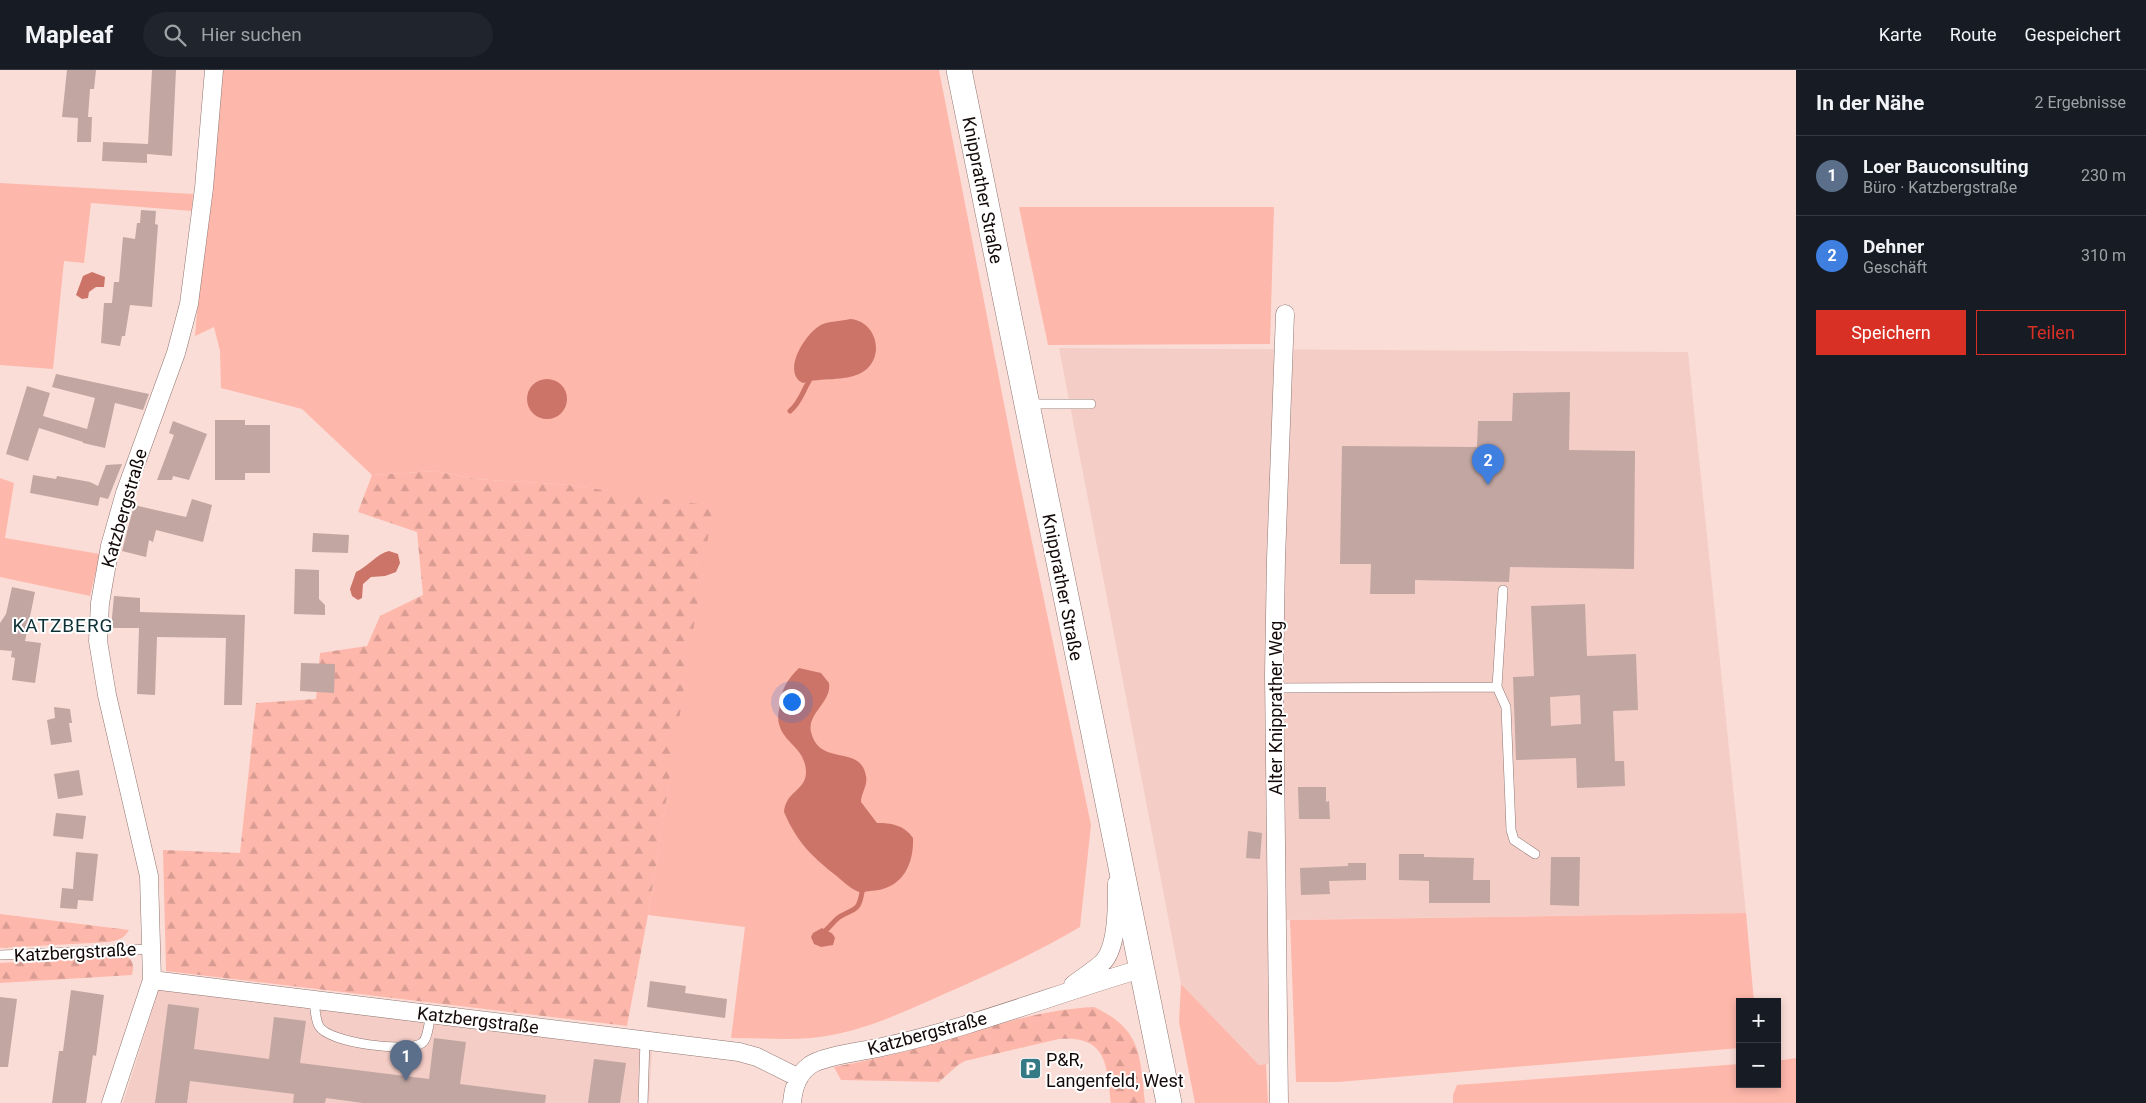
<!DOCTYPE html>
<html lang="de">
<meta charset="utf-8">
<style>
:root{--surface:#171b24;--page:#20242c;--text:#f1f3f6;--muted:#9ea1a6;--line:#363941;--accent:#d93025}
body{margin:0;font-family:Roboto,sans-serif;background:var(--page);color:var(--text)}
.controls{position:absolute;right:15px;bottom:15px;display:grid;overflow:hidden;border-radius:0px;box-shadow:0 2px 8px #0003}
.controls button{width:45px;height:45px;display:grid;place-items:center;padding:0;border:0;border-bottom:1px solid var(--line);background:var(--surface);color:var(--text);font:25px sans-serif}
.you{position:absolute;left:791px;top:631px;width:18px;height:18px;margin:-12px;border:4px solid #fff;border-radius:50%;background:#1a73e8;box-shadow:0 0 0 8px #1a73e833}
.badge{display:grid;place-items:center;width:32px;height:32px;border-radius:50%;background:var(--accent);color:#fff;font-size:16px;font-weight:700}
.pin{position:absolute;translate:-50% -41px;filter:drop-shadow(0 1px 2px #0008)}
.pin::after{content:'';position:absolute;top:26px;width:18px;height:15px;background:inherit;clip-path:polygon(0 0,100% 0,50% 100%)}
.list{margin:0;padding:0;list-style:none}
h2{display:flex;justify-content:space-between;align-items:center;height:65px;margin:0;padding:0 20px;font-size:21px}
h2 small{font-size:16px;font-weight:400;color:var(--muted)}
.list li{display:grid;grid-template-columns:32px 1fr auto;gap:15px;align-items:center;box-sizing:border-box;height:80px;padding:0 20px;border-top:1px solid var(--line)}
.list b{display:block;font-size:19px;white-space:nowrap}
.list p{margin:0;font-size:16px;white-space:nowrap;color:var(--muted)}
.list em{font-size:16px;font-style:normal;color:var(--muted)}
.actions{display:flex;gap:10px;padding:15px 20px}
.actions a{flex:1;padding:11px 0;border:1px solid var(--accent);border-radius:0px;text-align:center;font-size:18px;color:var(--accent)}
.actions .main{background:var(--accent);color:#fff}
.icon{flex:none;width:28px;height:28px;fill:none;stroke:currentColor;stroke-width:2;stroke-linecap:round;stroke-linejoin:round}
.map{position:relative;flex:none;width:1796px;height:1033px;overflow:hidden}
header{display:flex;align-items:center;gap:30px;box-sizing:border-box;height:70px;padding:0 25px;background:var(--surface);border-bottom:1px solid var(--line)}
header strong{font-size:24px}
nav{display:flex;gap:28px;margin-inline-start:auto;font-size:18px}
.search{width:350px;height:45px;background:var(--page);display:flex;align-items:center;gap:12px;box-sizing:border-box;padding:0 18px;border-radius:28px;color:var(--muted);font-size:19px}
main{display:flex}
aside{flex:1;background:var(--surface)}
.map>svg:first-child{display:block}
.built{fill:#f4cdc7}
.green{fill:#feb7ab}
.forest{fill:url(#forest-firs)}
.water{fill:#cc7467}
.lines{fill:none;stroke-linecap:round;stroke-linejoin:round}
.stream{stroke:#cc7467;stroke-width:5}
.building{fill:#c2a6a1;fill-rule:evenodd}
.service-casing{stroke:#907671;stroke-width:10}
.minor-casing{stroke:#907671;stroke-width:19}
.secondary-casing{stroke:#907671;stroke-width:26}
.service{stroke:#fff;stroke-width:9}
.minor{stroke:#fff;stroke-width:18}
.secondary{stroke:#fff;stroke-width:25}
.labels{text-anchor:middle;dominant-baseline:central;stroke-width:4;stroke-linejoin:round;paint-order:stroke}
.street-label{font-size:18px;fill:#130908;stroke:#fff}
.poi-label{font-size:18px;fill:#130908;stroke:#fff;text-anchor:start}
.neighbourhood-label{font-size:19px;letter-spacing:1px;fill:#0f3136;stroke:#fff}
</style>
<header>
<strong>Mapleaf</strong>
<div class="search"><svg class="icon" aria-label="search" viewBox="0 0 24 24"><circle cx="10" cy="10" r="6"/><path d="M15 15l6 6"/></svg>Hier suchen</div>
<nav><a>Karte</a><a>Route</a><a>Gespeichert</a></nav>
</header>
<main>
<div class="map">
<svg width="1796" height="1033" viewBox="0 0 1796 1033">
<defs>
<pattern id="forest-firs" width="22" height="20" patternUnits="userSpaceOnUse" patternTransform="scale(1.25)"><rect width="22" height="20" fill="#feb7ab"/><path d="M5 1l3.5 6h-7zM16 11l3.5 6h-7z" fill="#d99c92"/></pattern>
</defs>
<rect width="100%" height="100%" fill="#fbddd7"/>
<path class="built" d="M1059 278 1688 282 1746 843 1277 850 1281 992 1259 995 1181 914Z
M159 919 652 981 649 1033H123Z"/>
<path class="green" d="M219 0H939L1016 395 1091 755 1080 857C1036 883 990 904 944 924 902 943 857 964 811 968 785 970 757 968 731 968L745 857 648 845 712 437 569 415 475 409 435 401 372 405 302 339 221 318 220 281 214 257 195 266Z
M0 113 193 124 192 141 91 133 84 193 64 191 53 299 0 295Z
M1019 137H1274L1270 274 1048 275Z
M0 408 14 413 5 468 100 484 90 526 0 507Z
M1746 843 1754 932H1740V978L1338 1012H1296L1290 850Z
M1181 914 1259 995 1266 994 1268 1033H1195L1179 952Z
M1796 988V1033H1453V1025L1457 1015 1740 994V1014H1777V991Z"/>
<path class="forest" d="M435 401 475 409 569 415 713 436 648 845 627 956 166 901 163 780 240 783 256 633 316 629 320 583 367 576 380 546 423 525 417 462 358 442 372 405Z
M0 844 129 860C124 869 118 870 109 872L0 878Z
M124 886C134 889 134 896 132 905L0 913V893Z
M1094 937C1142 959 1140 986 1145 1033H1111C1107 995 1107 965 1059 969L965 991 958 995 939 1012 841 1010 834 997C865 991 894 985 924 976 980 960 1035 940 1094 937Z"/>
<path class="water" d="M92 202 105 207 104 217H96L89 222 88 228 82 229 76 225 83 206Z
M850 249C878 251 886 290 861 303 844 312 821 307 803 313 780 302 807 260 823 254 831 251 842 251 850 249Z
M527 329a20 20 0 1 1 40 0a20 20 0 1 1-40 0Z
M389 481 398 484 400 493 396 502 385 506 371 507 363 514 362 528 358 530 352 526 350 519 356 502C369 496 376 484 389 481Z
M799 598 821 603 829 613C832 632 807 643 811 662 820 698 860 673 866 706 868 716 861 723 861 732L877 753C892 753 904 755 913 768 914 796 901 820 870 821 866 821 863 823 859 822 850 819 842 810 834 804 810 785 796 770 784 742 786 721 805 721 806 703 806 678 784 674 779 654 777 648 779 640 780 634 782 618 787 610 799 598Z
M822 858C828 862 832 861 835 868L833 875 821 877 814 874 811 867 813 863Z"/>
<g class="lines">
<path class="stream" d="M790 341C800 333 803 321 809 311
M826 860C831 856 835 849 841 846 856 838 859 840 862 822"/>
</g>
<path class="building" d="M67 0H96L94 19H90L88 47H92L91 72H77L78 48 62 47Z
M152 0H176L172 86 147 84V93L102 91 103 72 148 74Z
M141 140 156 141 155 154 158 155 152 237 130 235 125 266H122L120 276 101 273 104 233H112L114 212H119L123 167 135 169 137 153H140Z
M56 304 149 324 143 340 115 333 105 378 83 373V372L39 358 28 391 6 384 27 316 50 323 43 346 87 359 95 328 52 317Z
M1570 322 1569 380 1635 381 1634 499 1510 497 1509 512 1415 510V524H1370L1371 494H1340L1342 376 1477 377 1478 351H1512L1513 323Z
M215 350H245V355H270V403H245V410H215Z
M173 351 207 364 189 410 173 406 172 410H157L174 365 169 363Z
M122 394 108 429 100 427 98 436 30 423 33 405 56 409 57 406 90 412 98 416 106 395Z
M192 429 212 435 203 472 156 460 153 472 149 470 146 487 122 481 134 435 186 447Z
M313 463 349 465 348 483 312 482Z
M295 499 319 500V529L325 535V545L294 544Z
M12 517 35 522 25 571 41 573 35 613 12 610 15 588 11 587 12 581 0 580V553L6 544Z
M114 526 140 528V542L245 545 242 635H224L226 568 157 567 155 625 137 624 139 558H111Z
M1585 534 1587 586 1636 584 1638 640 1613 641 1615 691H1624L1625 716 1577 718 1576 688 1516 690 1513 607 1534 606 1531 536ZM1580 625 1581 654 1551 656 1550 627Z
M301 593 335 594 334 623 300 621Z
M54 637 70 639 72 653H69L72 672 51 675 47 650 55 648Z
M79 700 83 725 58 729 54 704Z
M1298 717H1326V732L1329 731 1330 749H1299Z
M56 743 86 746 83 769 53 766Z
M1248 761 1262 763 1260 789 1246 788Z
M76 782 98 784 93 831 78 830 77 839 60 838 62 818 73 819Z
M1399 784H1424V787L1474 788 1473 810H1490V833H1429V811L1399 810Z
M1551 787H1580L1579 836 1550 835Z
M1348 793H1366V810L1329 811 1330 824 1301 825 1300 798 1348 796Z
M650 911 686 916 685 923 727 929 725 948 647 937Z
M71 920 104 925 96 986 93 985 86 1033H52L59 981H63Z
M0 927 17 929 8 997H0Z
M168 934 199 938 194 979 269 989 274 947 306 951 300 993 429 1009 434 968 466 972 460 1014 546 1025 545 1033H363L326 1028 325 1033H293L294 1024 190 1011 187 1033H155Z
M594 989 626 993 620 1033H588Z"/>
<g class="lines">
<defs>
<path id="service" d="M1028 334H1091
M1497 617 1506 637 1511 760 1514 770 1535 784
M1275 618 1497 617 1503 520
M0 885 151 879
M314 930C315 937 315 949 319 956 328 973 408 983 422 973 428 969 429 951 431 944
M643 1033 645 970"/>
<path id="minor" d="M152 910 739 982 757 987 799 1008
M1073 915C1082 908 1093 901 1102 893 1118 878 1117 834 1117 813
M111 1033 152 910 149 806 107 625 98 571 100 533 110 476 125 423 176 283 189 234 204 118 214 0
M792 1033C793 1020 797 1005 809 996 821 986 865 981 882 977 970 958 1055 924 1141 899
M1279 1033 1274 604 1276 489 1285 244"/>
<path id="secondary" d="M959 0 1169 1033"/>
</defs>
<use href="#service" class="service-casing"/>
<use href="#minor" class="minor-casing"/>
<use href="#secondary" class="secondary-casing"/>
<use href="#service" class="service"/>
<use href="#minor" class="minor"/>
<use href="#secondary" class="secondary"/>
</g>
<defs>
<symbol id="parking-square" viewBox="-11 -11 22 22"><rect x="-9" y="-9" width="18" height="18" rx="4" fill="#337a85" stroke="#fff"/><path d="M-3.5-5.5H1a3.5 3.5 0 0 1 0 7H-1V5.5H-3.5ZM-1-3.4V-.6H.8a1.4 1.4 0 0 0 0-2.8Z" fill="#fff"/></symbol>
</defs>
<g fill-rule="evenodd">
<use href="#parking-square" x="1018" y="986" width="25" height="25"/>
</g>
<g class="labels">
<g class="street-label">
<text transform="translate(983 120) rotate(79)">Knipprather Straße</text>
<text transform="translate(124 438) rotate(-74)">Katzbergstraße</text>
<text transform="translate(1063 517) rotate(79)">Knipprather Straße</text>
<text transform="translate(1275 638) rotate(-90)">Alter Knipprather Weg</text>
<text transform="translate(75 882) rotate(-3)">Katzbergstraße</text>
<text transform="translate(478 950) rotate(7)">Katzbergstraße</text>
<text transform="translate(927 963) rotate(-15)">Katzbergstraße</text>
</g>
<g class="poi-label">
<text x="1046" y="989">P&amp;R,<tspan x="1046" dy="21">Langenfeld, West</tspan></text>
</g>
<g class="neighbourhood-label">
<text x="63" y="555">KATZBERG</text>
</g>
</g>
</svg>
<div class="controls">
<button>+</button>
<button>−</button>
</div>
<div class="you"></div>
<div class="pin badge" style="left:406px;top:1011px;background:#5c6f8a">1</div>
<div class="pin badge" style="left:1488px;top:415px;background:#3f7fe0">2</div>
</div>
<aside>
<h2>In der Nähe<small>2 Ergebnisse</small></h2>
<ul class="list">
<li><span class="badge" style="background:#5c6f8a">1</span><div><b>Loer Bauconsulting</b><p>Büro · Katzbergstraße</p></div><em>230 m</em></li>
<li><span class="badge" style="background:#3f7fe0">2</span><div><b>Dehner</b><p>Geschäft</p></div><em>310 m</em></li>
</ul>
<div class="actions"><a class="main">Speichern</a><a>Teilen</a></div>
</aside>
</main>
